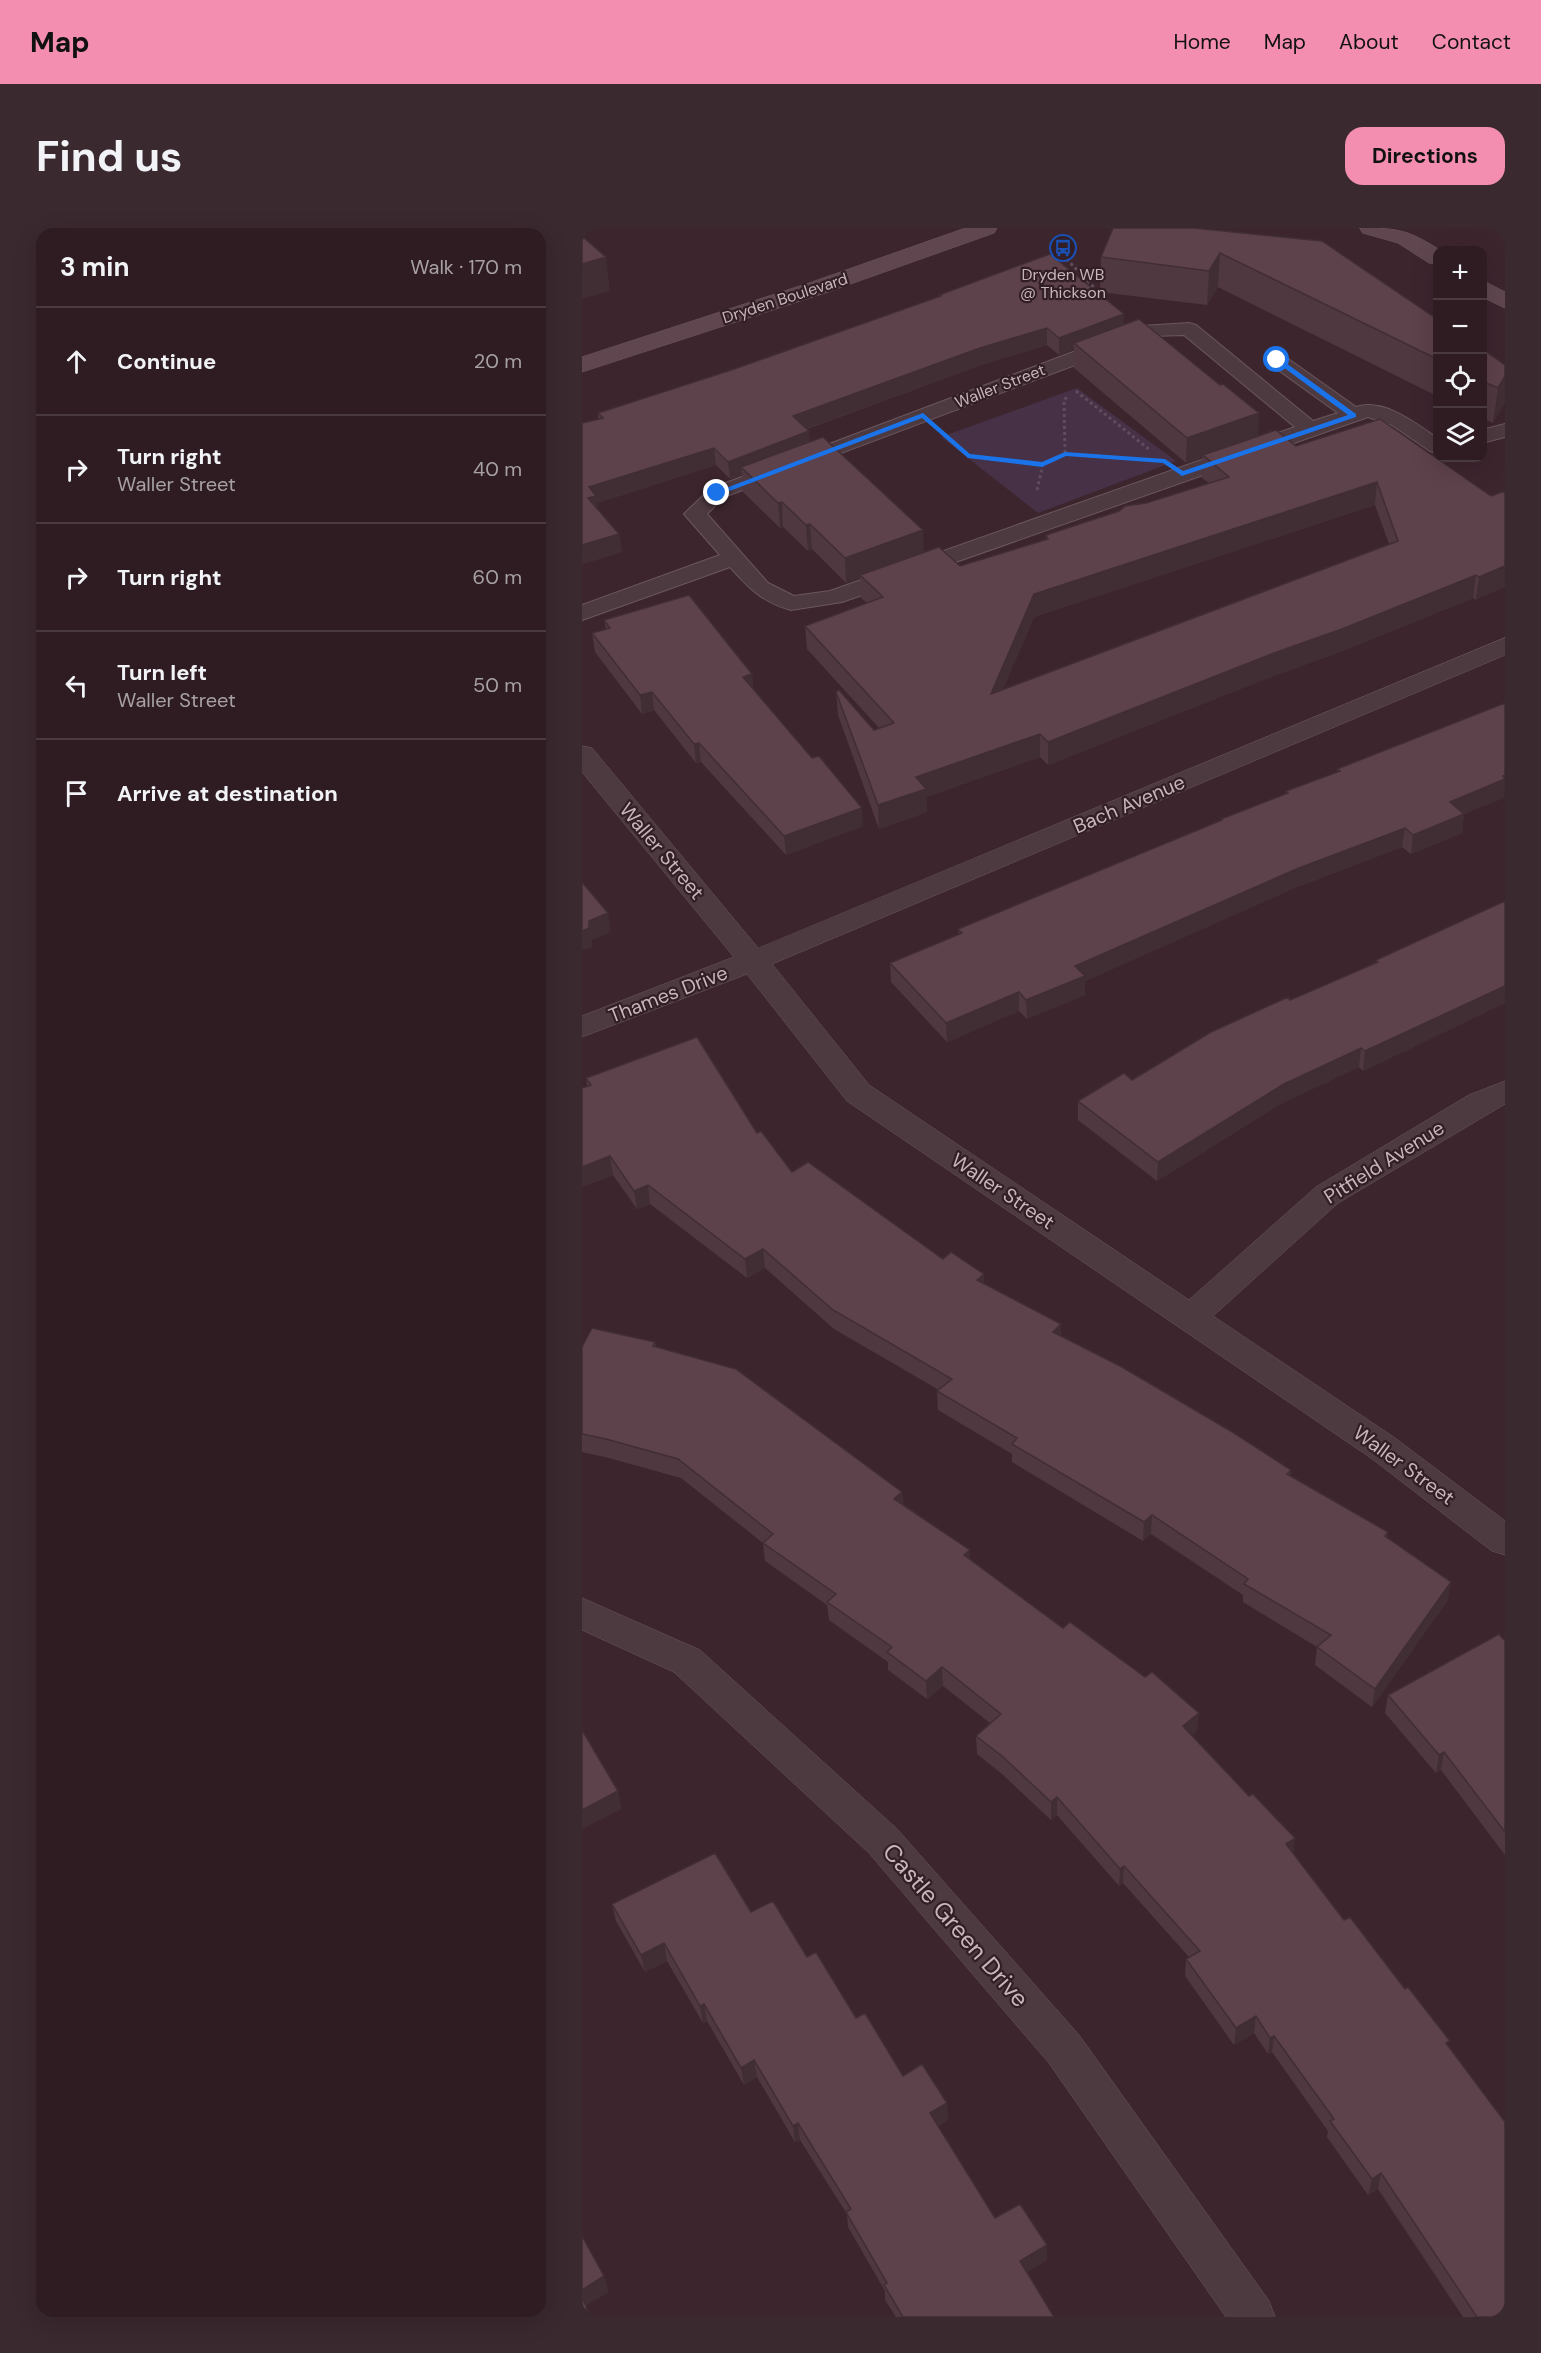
<!DOCTYPE html>
<meta charset="utf-8">
<style>
:root{--surface:#2e1c22;--page:#3a292f;--text:#f1f3f6;--muted:#a7a1a5;--line:#493a40;--accent:#f48eb1}
body{margin:0;font-family:"DM Sans",sans-serif;background:var(--page);color:var(--text)}
.controls{position:absolute;right:18px;top:18px;display:grid;overflow:hidden;border-radius:12px;box-shadow:0 6px 24px #0002}
.controls button{width:54px;height:54px;display:grid;place-items:center;padding:0;border:0;border-bottom:2px solid var(--line);background:var(--surface);color:var(--text);font:30px sans-serif}
.stop{position:absolute;width:18px;height:18px;margin:-14px;border:4px solid #1a73e8;border-radius:50%;background:#fff}
.stop.end{background:#1a73e8;border-color:#fff;box-shadow:0 2px 6px #0008}
.list{margin:0;padding:0;list-style:none}
h2{display:flex;justify-content:space-between;align-items:center;height:78px;margin:0;padding:0 24px;font-size:26px}
h2 small{font-size:20px;font-weight:400;color:var(--muted)}
.list li{display:grid;grid-template-columns:39px 1fr auto;gap:18px;align-items:center;box-sizing:border-box;height:108px;padding:0 24px;border-top:2px solid var(--line)}
.list b{display:block;font-size:22px;white-space:nowrap}
.list p{margin:0;font-size:20px;white-space:nowrap;color:var(--muted)}
.list em{font-size:20px;font-style:normal;color:var(--muted)}
.icon{flex:none;width:33px;height:33px;fill:none;stroke:currentColor;stroke-width:2;stroke-linecap:round;stroke-linejoin:round}
.map{position:relative;flex:none;width:923px;height:2089px;overflow:hidden;border-radius:18px}
header{display:flex;align-items:center;gap:36px;box-sizing:border-box;height:84px;padding:0 30px;background:var(--accent);color:#111}
header strong{font-size:28px}
nav{display:flex;gap:33px;margin-inline-start:auto;font-size:21px}
.intro{display:flex;align-items:center;justify-content:space-between;box-sizing:border-box;height:144px;padding:0 36px}
h1{margin:0;font-size:42px}
.button{padding:15px 27px;border-radius:18px;background:var(--accent);color:#111;font-size:21px;font-weight:700}
main{display:flex;gap:36px;padding:0 36px}
aside{flex:1;background:var(--surface);border-radius:18px;box-shadow:0 6px 24px #0002}
.map>svg:first-child{display:block}
.green{fill:#463147}
.lines{fill:none;stroke-linecap:round;stroke-linejoin:round}
.lane-casing{stroke:#6b575e;stroke-width:2}
.street-casing{stroke:#6b575e;stroke-width:1}
.secondary-casing{stroke:#6b575e;stroke-width:1}
.path{stroke:#614c5d;stroke-width:3;stroke-dasharray:3 3;stroke-linecap:butt}
.lane{fill:#4d3940;fill-rule:evenodd}
.street{fill:#4d3940;fill-rule:evenodd}
.secondary{fill:#60474f;fill-rule:evenodd}
.wall{fill:#503840;fill-rule:evenodd}
.shaded-wall{fill:#412e34}
.building{fill:#5d414b;stroke:#412e34;stroke-width:1.5;fill-rule:evenodd}
.route{fill:#1a73e8}
.labels{text-anchor:middle;dominant-baseline:central;stroke-width:4.5;stroke-linejoin:round;paint-order:stroke}
.far-poi-label{font-size:16px;fill:#c8b5bb;stroke:#321e25}
.far-street-label{font-size:16px;fill:#c8b5bb;stroke:#321e25}
.street-label{font-size:20px;fill:#c8b5bb;stroke:#321e25}
.near-street-label{font-size:24px;fill:#c8b5bb;stroke:#321e25}
</style>
<header>
<strong>Map</strong>
<nav><a>Home</a><a>Map</a><a>About</a><a>Contact</a></nav>
</header>
<div class="intro"><h1>Find us</h1><a class="button">Directions</a></div>
<main>
<aside>
<h2>3 min<small>Walk · 170 m</small></h2>
<ul class="list">
<li><svg class="icon" aria-label="ahead" viewBox="0 0 24 24"><path d="M12 20V5M6 11l6-6 6 6"/></svg><div><b>Continue</b></div><em>20 m</em></li>
<li><svg class="icon" aria-label="right" viewBox="0 0 24 24"><path d="M7 20v-9h11M14 6l5 5-5 5"/></svg><div><b>Turn right</b><p>Waller Street</p></div><em>40 m</em></li>
<li><svg class="icon" aria-label="right" viewBox="0 0 24 24"><path d="M7 20v-9h11M14 6l5 5-5 5"/></svg><div><b>Turn right</b></div><em>60 m</em></li>
<li><svg class="icon" aria-label="left" viewBox="0 0 24 24"><path d="M17 20v-9H6M10 6l-5 5 5 5"/></svg><div><b>Turn left</b><p>Waller Street</p></div><em>50 m</em></li>
<li><svg class="icon" aria-label="arrive" viewBox="0 0 24 24"><path d="M6 21V4h12l-3 4 3 4H6"/></svg><div><b>Arrive at destination</b></div></li>
</ul>
</aside>
<div class="map">
<svg width="923" height="2089" viewBox="0 0 923 2089">
<rect width="100%" height="100%" fill="#3d252e"/>
<path class="green" d="M495 160 594 233 456 285 359 209Z"/>
<g class="lines">
<defs>
<path id="lane" d="M607 95 614 97 731 193 756 185 688 136 685 132 688 128H702L774 179C802 170 833 195 855 210V225L848 223 810 197 786 189 260 374 209 382C180 374 167 360 148 339L0 392V377L138 327 102 286 128 261 560 98ZM602 107 713 199 248 363 212 368 186 355 125 286 142 269 570 108Z
M923 196V209L900 215V202Z"/>
<path id="street" d="M923 410V427L190 736 287 857 607 1072 734 959 887 867 923 853V876L756 975 631 1088 813 1210 923 1293V1327L910 1323 789 1230 265 873 165 746 0 809V788L152 729 0 544V518L10 520 176 720Z
M0 1370 118 1422 315 1601 497 1807 687 2073 693 2089H644L467 1835 287 1625 92 1444 0 1402Z"/>
<path id="secondary" d="M384 0H415L412 5 246 64 0 144V129L230 54Z
M778 0C817 0 826 2 858 22H855V36L847 35 816 15 781 5Z
M900 52 923 64V80L900 69Z"/>
</defs>
<use href="#lane" class="lane-casing"/>
<use href="#street" class="street-casing"/>
<use href="#secondary" class="secondary-casing"/>
<path class="path" d="M472 18 526 74
M494 163 568 222
M367 211 386 228 461 236 483 226 482 172 485 169
M483 226 543 230
M455 262 461 236"/>
<use href="#lane" class="lane"/>
<use href="#street" class="street"/>
<use href="#secondary" class="secondary"/>
</g>
<path class="wall" d="M612 0 855 91V168L636 59 625 77 518 64 519 29Z
M357 67 541 97 676 208 909 268 894 372 891 370 758 424 691 448 466 537 458 529 344 569 345 584 297 601 256 487 254 464 292 502 297 500 225 421 223 398 285 375 279 370 278 350 264 355 230 321 226 323 201 299 198 300 161 264 160 247 148 251 134 237 15 275 16 282 37 306 40 324 0 336V195L16 191V185L152 141 357 69ZM465 117 477 127 492 121V140L604 235 621 229 620 250 627 255 464 307V311L378 338 342 324 228 213 225 201 399 137ZM793 277 807 316 421 461 452 389Z
M900 121 923 137 911 195 900 190Z
M22 392 170 446 171 460 281 598 204 627 119 534 114 535 72 482 60 486 13 424 10 405 24 401Z
M755 541 922 566 921 570 882 586 880 605 829 626 820 619 715 659 503 753V767L445 791 437 783 365 814 309 754 308 735 377 707 376 701 639 593V591L704 566V563L755 544Z
M923 673V775L781 843 777 839 700 875 575 953 496 892V873L550 852 708 772 794 735V732Z
M4 850 175 905 210 944 361 1031 402 1056 479 1108 709 1242 708 1248 806 1304 805 1309 866 1372 790 1479 733 1437 735 1419 661 1374V1367L569 1306 561 1313 430 1234V1226L356 1182 355 1163 357 1162 252 1101 183 1040 165 1050 68 976 55 981 31 947 0 959V860L5 858Z
M73 1114 74 1119 320 1264 321 1276 388 1322V1332L615 1503 610 1507 711 1625 762 1692 866 1819 923 2089H881L796 1961 786 1967 745 1909 746 1903 690 1824 686 1826 672 1805 652 1817 603 1748 604 1731 607 1729 541 1655 537 1658 475 1587 469 1592 420 1546 395 1526 394 1508 408 1495 361 1458 345 1471 306 1442V1434L247 1392 245 1377 183 1333 181 1315 99 1250 27 1230 0 1224V1119Z
M923 1413V1627L859 1542 854 1545 803 1485 806 1467Z
M30 1676 169 1684 225 1729 321 1848 366 1891 356 1898 413 1990 465 2032 445 2044 472 2089H314L303 2072V2063L266 1999 265 1986 218 1912 213 1914 175 1849 162 1857 125 1793 121 1795 85 1733 63 1744 34 1693Z"/>
<path class="shaded-wall" d="M638 25 636 59 625 77 627 43Z
M24 29 28 63 0 71V36Z
M542 86 541 103 492 115V121L477 127V110Z
M465 100V117L399 137 212 205 211 188 398 120Z
M923 148V175L911 195 916 160Z
M677 185 676 210 621 227V229L604 235 605 210Z
M227 203 229 221 159 239 160 247 148 251 146 234Z
M132 220 134 237 15 275 17 285 6 270 7 259Z
M795 254 793 277 452 389 409 489V466L452 366Z
M200 274 201 299 198 300 196 275Z
M228 296 230 321 226 323 224 297Z
M341 302 342 327 278 347V350L264 355 263 330Z
M37 306 40 324 0 336V317Z
M923 338V359L894 372 897 349Z
M894 347 891 370 758 424 691 448 466 537V514Z
M170 446 171 465 161 449Z
M70 464 72 482 60 486 58 467Z
M458 506V529L344 569 345 584 297 601 296 577 334 549Z
M117 515 119 534 114 535 112 516Z
M923 547V565L922 566 921 570 865 593 868 574Z
M280 580 281 598 204 627 202 608Z
M882 586 880 605 829 626 831 607Z
M823 600 820 619 715 659 503 753V767L445 791 444 772 493 738 717 640Z
M26 685 29 704 10 712V719L0 723V703L7 693Z
M923 758V775L781 843 783 823Z
M437 764V783L365 814 364 795Z
M779 820 777 839 700 875 575 953 576 934 702 856Z
M28 928 31 947 0 959V939Z
M66 957 68 976 55 981 52 963Z
M181 1021 183 1040 165 1050 163 1031Z
M402 1046V1065L395 1052Z
M479 1096V1115L471 1104Z
M320 1264 321 1282 312 1271Z
M570 1287 569 1306 561 1313 562 1294Z
M388 1322 389 1340 382 1327Z
M869 1354 866 1372 790 1479 793 1461Z
M360 1439 361 1458 345 1471 344 1453Z
M617 1485 615 1503 600 1516 601 1498Z
M862 1524 859 1542 854 1545 857 1527Z
M36 1563 40 1581 0 1601V1582Z
M475 1569V1587L469 1592V1574Z
M713 1610 711 1628 704 1616Z
M542 1638 541 1655 537 1658 538 1641Z
M82 1715 85 1733 63 1744 59 1727Z
M122 1776 125 1793 121 1795 118 1778Z
M674 1788 672 1805 652 1817 654 1800Z
M692 1808 690 1824 686 1826 688 1810Z
M172 1832 175 1849 162 1857 159 1840Z
M365 1875 366 1891 349 1902 348 1885Z
M216 1895 218 1912 213 1914 211 1898Z
M799 1945 796 1961 786 1967 790 1951Z
M465 2017V2032L438 2049V2033Z
M22 2048 27 2064 1 2079 0 2075V2062Z
M5 2080 8 2089H4L2 2082Z"/>
<path class="building" d="M531 0H612L740 13 855 91V131L638 25 627 43 519 29Z
M0 8 24 29 0 36Z
M468 26 542 86 477 110 465 100 398 120 211 188 227 203 146 234 132 220 7 259 14 268 6 270 37 306 0 317V195L21 190 16 185 152 141 359 68 357 67Z
M557 91 638 157 641 156 677 185 605 210 492 115Z
M900 121 923 137V148L916 160 900 153Z
M798 191 909 268 923 263V338L897 349 894 347 760 401 692 425 466 514 458 506 334 549 344 561 296 577 254 464 257 462 292 502 312 495 223 398 301 369 278 347 357 319 378 338 466 311 464 307 537 283 543 278 564 275 647 249 621 227 694 202 714 218ZM795 254 816 313 409 466 452 366Z
M241 209 341 302 263 330 228 296 224 297 200 274 196 275 159 239Z
M107 367 170 446 161 449 230 530 237 528 280 580 202 608 117 515 112 516 70 464 58 467 10 405 28 400 22 392Z
M923 475V547L921 548 923 551 868 574 882 586 831 607 823 600 717 640 493 738 503 748 444 772 437 764 364 795 308 735 380 705 376 701 640 592 639 591 706 565 704 563 758 543 755 541Z
M0 654 26 685 7 693V700L0 703Z
M923 673V758L783 823 779 820 702 856 576 934 496 873 542 845 550 852 629 804 706 769 708 772 796 734 794 732Z
M115 809 175 905 179 903 210 944 226 934 361 1031 369 1024 402 1046 395 1052 479 1096 471 1104 540 1139 652 1205 709 1242 705 1246 806 1304 803 1308 869 1354 793 1461 735 1419 749 1407 662 1356 666 1351 570 1287 562 1294 430 1216 435 1210 355 1163 370 1151 251 1082 181 1021 163 1031 66 957 52 963 28 928 0 939V860L9 857 4 850Z
M10 1100 73 1114 71 1118 154 1141 320 1264 312 1271 388 1322 382 1327 481 1400 488 1394 563 1449 570 1444 617 1485 601 1498 667 1568 671 1566 713 1610 704 1616 762 1692 768 1689 823 1761 826 1759 868 1813 864 1815 923 1894V2089H895L799 1945 790 1951 748 1893 752 1891 692 1808 688 1810 674 1788 654 1800 604 1731 618 1723 542 1638 538 1641 475 1569 469 1574 420 1528 394 1508 419 1486 360 1439 344 1453 305 1424 310 1419 245 1374 254 1366 181 1315 191 1306 96 1231 24 1211 0 1206V1119Z
M917 1406 923 1413V1604L862 1524 857 1527 806 1467Z
M0 1502 36 1563 0 1582Z
M133 1625 169 1684 191 1673 225 1729 234 1724 274 1790 283 1785 321 1848 340 1836 365 1875 348 1885 413 1990 438 1976 465 2017 438 2033 472 2089H321L302 2057 305 2055 264 1984 269 1981 216 1895 211 1898 172 1832 159 1840 122 1776 118 1778 82 1715 59 1727 30 1676Z
M0 2008 22 2048 0 2062Z
M0 2070 5 2080 2 2082 6 2089H0Z"/>
<path class="route" d="M693 130H697L774 186V189L600 248 581 235 484 228 460 239 386 230 340 190 137 267 131 265 341 185 388 226 460 234 483 224 583 231 601 243 766 187 693 133Z"/>
<defs>
<symbol id="bus-ring" viewBox="-11 -11 22 22"><circle r="9.5" fill="#321e25" stroke="#1a4fb4" stroke-width="1.5"/><path d="M-5-6H5V4H4V6H2V4H-2V6H-4V4H-5ZM-3.5-4V0h7V-4ZM-3.5 1.2v1.5H-2V1.2ZM2 1.2v1.5H3.5V1.2Z" fill="#1a4fb4"/></symbol>
</defs>
<g fill-rule="evenodd">
<use href="#bus-ring" x="466" y="5" width="30" height="30"/>
</g>
<g class="labels">
<g class="far-poi-label">
<text x="481" y="46">Dryden WB<tspan x="481" dy="18">@ Thickson</tspan></text>
</g>
<g class="far-street-label">
<text transform="translate(203 70) rotate(-18)">Dryden Boulevard</text>
<text transform="translate(418 158) rotate(-21)">Waller Street</text>
</g>
<g class="street-label">
<text transform="translate(547 576) rotate(-23)">Bach Avenue</text>
<text transform="translate(80 623) rotate(50)">Waller Street</text>
<text transform="translate(86 766) rotate(-21)">Thames Drive</text>
<text transform="translate(802 934) rotate(-32)">Pitfield Avenue</text>
<text transform="translate(421 963) rotate(34)">Waller Street</text>
<text transform="translate(822 1237) rotate(36)">Waller Street</text>
</g>
<g class="near-street-label">
<text transform="translate(374 1697) rotate(49)">Castle Green Drive</text>
</g>
</g>
</svg>
<div class="controls">
<button>+</button>
<button>−</button>
<button><svg class="icon" aria-label="locate" viewBox="0 0 24 24"><circle cx="12" cy="12" r="6"/><path d="M12 2v4M12 18v4M2 12h4M18 12h4"/></svg></button>
<button><svg class="icon" aria-label="layers" viewBox="0 0 24 24"><path d="M12 4l9 5-9 5-9-5zM3 14l9 5 9-5"/></svg></button>
</div>
<div class="stop" style="left:695px;top:132px"></div>
<div class="stop end" style="left:135px;top:265px"></div>
</div>
</main>
